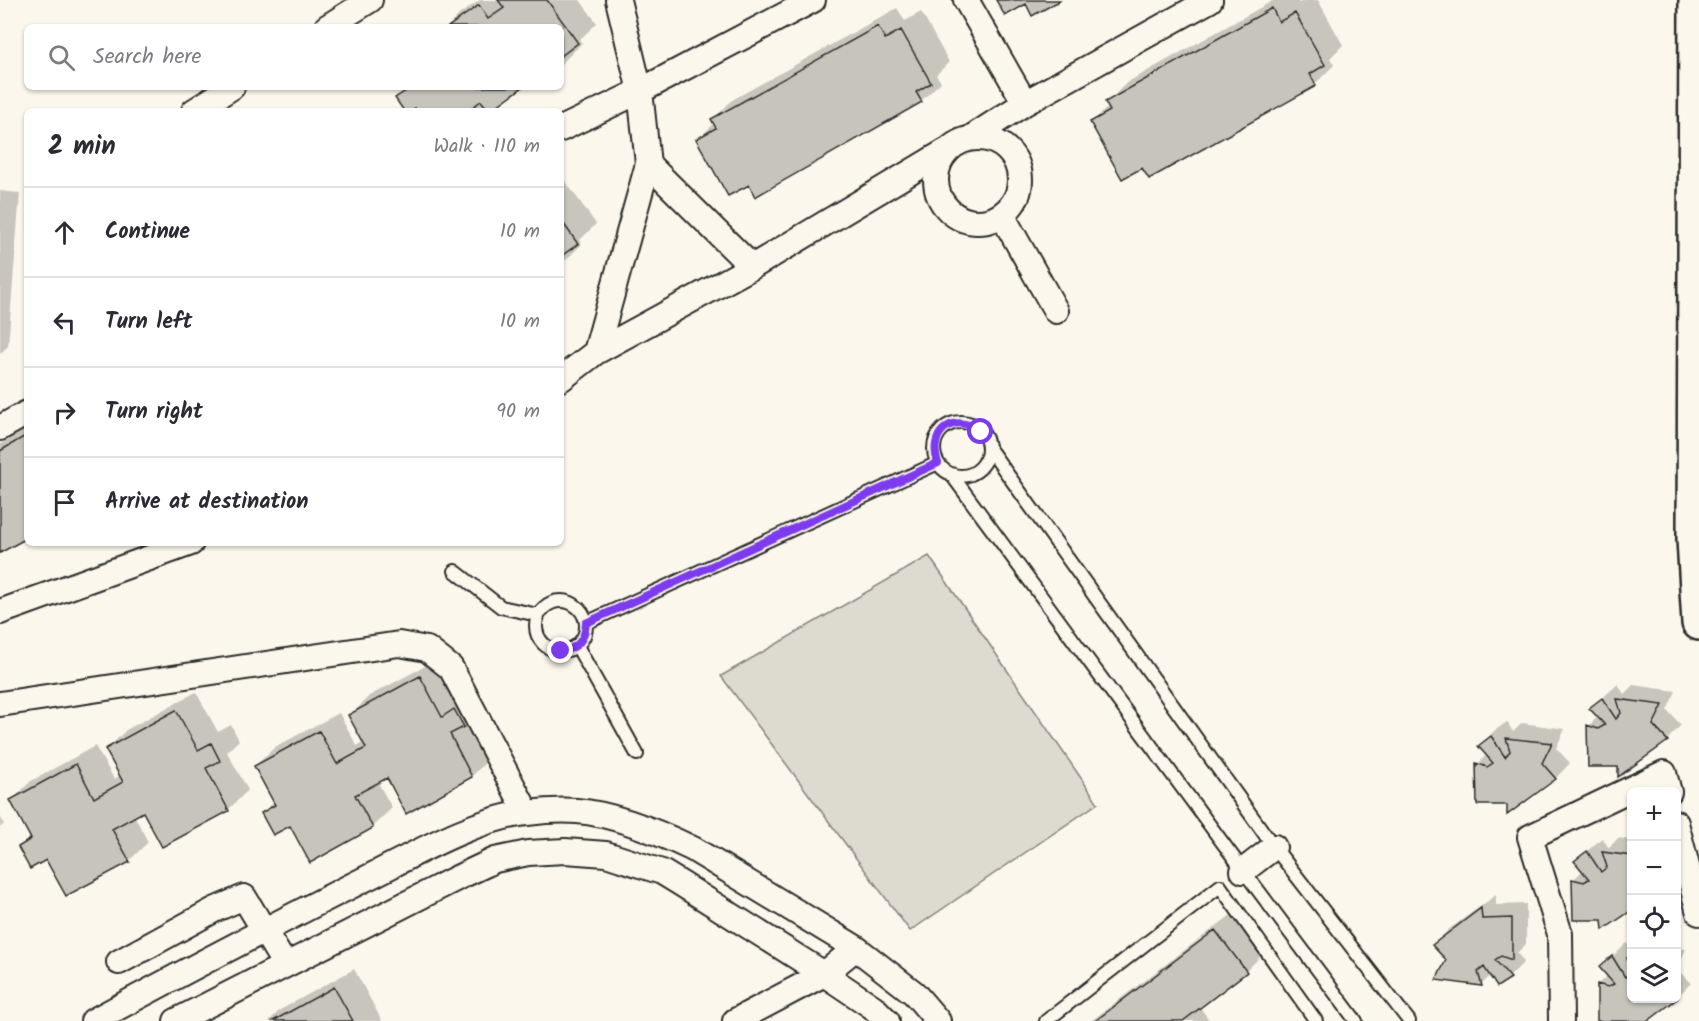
<!DOCTYPE html>
<meta charset="utf-8">
<style>
:root{--surface:#fff;--page:#f2f2f3;--text:#2b2b33;--muted:#7c7c81;--line:#e1e1e2}
body{margin:0;font-family:Kalam,sans-serif;background:var(--page);color:var(--text)}
.controls{position:absolute;right:18px;bottom:18px;display:grid;overflow:hidden;border-radius:9px;box-shadow:0 2px 4px #0004}
.controls button{width:54px;height:54px;display:grid;place-items:center;padding:0;border:0;border-bottom:2px solid var(--line);background:var(--surface);color:var(--text);font:30px sans-serif}
.stop{position:absolute;width:18px;height:18px;margin:-14px;border:4px solid #7c3aed;border-radius:50%;background:#fff}
.stop.end{background:#7c3aed;border-color:#fff;box-shadow:0 2px 6px #0008}
.list{margin:0;padding:0;list-style:none}
h2{display:flex;justify-content:space-between;align-items:center;height:78px;margin:0;padding:0 24px;font-size:26px}
h2 small{font-size:20px;font-weight:400;color:var(--muted)}
.list li{display:grid;grid-template-columns:39px 1fr auto;gap:18px;align-items:center;box-sizing:border-box;height:90px;padding:0 24px;border-top:2px solid var(--line)}
.list b{display:block;font-size:22px;white-space:nowrap}
.list em{font-size:20px;font-style:normal;color:var(--muted)}
.icon{flex:none;width:33px;height:33px;fill:none;stroke:currentColor;stroke-width:2;stroke-linecap:round;stroke-linejoin:round}
.map{position:relative;flex:none;width:1699px;height:1021px;overflow:hidden}
.search{position:absolute;background:var(--surface);box-shadow:0 2px 4px #0004;left:24px;top:24px;width:540px;height:66px;display:flex;align-items:center;gap:15px;box-sizing:border-box;padding:0 21px;border-radius:9px;color:var(--muted);font-size:22px}
.panel{position:absolute;background:var(--surface);box-shadow:0 2px 4px #0004;left:24px;top:108px;width:540px;height:438px;border-radius:9px}
.map>svg:first-child{display:block}
.green{fill:#dddad0;stroke:#84827e;stroke-width:1.5}
.shadow{fill:#0003}
.building{fill:#c7c4bc;stroke:#2b2b2b;stroke-width:1.5}
.lines{fill:none;stroke-linecap:round;stroke-linejoin:round}
.lane-casing{stroke:#2b2b2b;stroke-width:16}
.street-casing{stroke:#2b2b2b;stroke-width:28}
.highway-casing{stroke:#2b2b2b;stroke-width:38}
.lane{stroke:#fbf7ec;stroke-width:12}
.street{stroke:#fbf7ec;stroke-width:24}
.highway{stroke:#fbf7ec;stroke-width:33}
.route{stroke:#7c3aed;stroke-width:8}
</style>
<div class="map">
<svg width="1699" height="1021" viewBox="0 0 1699 1021">
<rect width="100%" height="100%" fill="#fbf7ec"/>
<filter id="ink" filterUnits="userSpaceOnUse"><feTurbulence type="fractalNoise" baseFrequency=".0167" numOctaves="2"/><feDisplacementMap in="SourceGraphic" scale="12" xChannelSelector="R" yChannelSelector="G"/><feConvolveMatrix kernelMatrix="1 2 1 2 8 2 1 2 1" color-interpolation-filters="sRGB"/></filter>
<g filter="url(#ink)">
<path class="green" d="M929 556 1098 803 910 931 721 676Z"/>
<path class="shadow" d="M480 0H580L597 23 579 40 582 43 561 64V27H447L460 14Z
M1274 0H1297L1299 3 1305 0H1318L1343 45 1330 58 1334 65 1315 84 1143 166 1091 123 1109 106 1107 103 1126 83Z
M897 8 905 21 921 12 949 62 936 75 941 82 921 101 749 183 698 140 715 122 713 120 732 100Z
M407 87H520L486 104 479 111H419L416 106 409 111H406L397 98Z
M561 175 596 224 579 241 582 244 561 265Z
M0 191 20 193 8 346 0 354Z
M27 428V536L0 551V444Z
M440 658 491 757 472 776 406 812 387 776 377 781 392 808 372 827 290 824 263 813 274 802 255 766 275 747 339 713 357 746 364 742 350 716 369 696Z
M1618 684 1624 694 1633 685 1676 691 1667 710 1681 725 1667 740 1619 765 1589 726 1598 716 1591 708Z
M196 692 218 732 231 725 239 740 227 752 248 790 228 810 163 845 144 810 134 815 148 842 129 861 47 858 20 847 31 835 12 800 31 781 95 746 114 779 121 775 107 749 126 730Z
M1507 722 1513 732 1522 723 1565 729 1556 748 1570 763 1556 778 1509 812 1508 803 1478 764 1487 754 1480 746 1494 731Z
M0 816 4 824 0 828Z
M1602 838 1609 848 1618 838 1632 840V908L1604 918 1574 919V879L1583 870 1576 861Z
M1496 895V905L1526 904V944L1517 953 1524 962 1510 976 1491 975 1482 984 1439 979 1448 960 1434 945 1448 930Z
M1235 912 1265 952 1246 971 1199 1006 1210 1021H1091Z
M1627 943 1632 949V998H1676L1645 1021H1598V984L1608 975 1601 967Z
M1676 948 1686 949 1677 969 1691 983 1676 998Z
M354 969 382 1021H269L280 1010Z"/>
<path class="building" d="M498 0H547L578 43 561 56V27H448L479 5 488 19 504 8Z
M996 0H1061L1032 16 1026 4 1005 16Z
M1272 8 1279 22 1295 13 1325 65 1310 74 1316 86 1149 179 1142 168 1122 179 1090 122 1110 111 1105 102Z
M878 26 885 39 901 30 931 83 916 92 922 102 755 197 749 185 728 196 696 139 716 128 711 119Z
M405 87H523L490 111 481 101 467 111H417L415 108 412 111H404L395 98 407 90Z
M561 220 578 244 561 256Z
M27 435V538L0 553V451Z
M420 676 442 717 454 709 464 727 450 734 472 777 406 814 387 778 355 795 373 828 310 863 290 826 273 835 261 813 275 805 254 766 319 731 337 764 366 748 348 715Z
M1602 698 1616 719 1621 713 1617 699 1663 705 1653 725 1668 741 1618 777V767H1588L1587 725 1598 729 1605 725 1589 708Z
M176 710 198 750 211 743 220 761 206 768 229 811 162 847 143 812 112 829 130 862 66 896 46 860 30 869 18 847 31 839 10 800 76 764 94 798 123 782 105 749Z
M1491 736 1505 757 1510 751 1506 738 1552 743 1542 763 1556 779 1507 815V805H1477L1476 763 1487 767 1493 763 1478 746Z
M1587 851 1601 872 1607 867 1602 852 1632 856V910L1603 930 1602 920H1573L1572 879 1584 882 1589 879 1574 861Z
M1481 908 1482 919 1512 918V960L1501 956 1495 960 1511 978 1497 987 1484 967 1478 972 1482 986 1436 980 1446 960 1432 945Z
M1215 930 1247 972 1183 1021H1095Z
M1612 956 1625 977 1631 972 1627 958 1632 959V998L1677 999 1648 1021H1597V984L1608 987 1614 984 1599 967Z
M334 987 353 1021H273Z"/>
<g class="lines">
<defs>
<path id="lane" d="M934 449a27 27 0 1 1 54 0a27 27 0 1 1-54 0Z
M988 447 1274 847 1409 1021
M951 474 1228 850 1356 1021
M455 571 501 607 538 615
M536 626a25 25 0 1 1 50 0a25 25 0 1 1-50 0Z
M586 623 938 463
M577 646 637 754
M1046 1021 1220 886 1316 1021"/>
<path id="street" d="M966 0 1025 103 1210 0
M327 27 370 0
M194 111 232 87
M561 129 640 91 813 0
M972 137 1025 103
M936 180a42 42 0 1 1 84 0a42 42 0 1 1-84 0Z
M648 164 752 267 946 151
M1002 215 1056 311
M596 352 752 267
M561 379 596 352 648 164 640 91 618 0
M0 428 27 413
M0 612 191 543
M0 704 399 644 427 649 451 668 527 813
M1676 823 1699 913
M1243 871 1274 847
M119 962 214 910 244 897 285 965
M93 1021C184 972 275 924 367 878 413 855 476 818 527 813 543 811 561 810 577 811 614 814 660 833 693 849L856 948 914 993 938 1021
M176 1021 457 878 495 860 528 853 565 851 606 854 637 864 662 872 680 883 824 974 873 1007 887 1021
M735 1021 824 974 856 948
M1561 1021 1560 934 1530 837 1664 773 1669 792"/>
<path id="highway" d="M1696 0 1694 539 1699 623"/>
</defs>
<use href="#lane" class="lane-casing"/>
<use href="#street" class="street-casing"/>
<use href="#highway" class="highway-casing"/>
<use href="#lane" class="lane"/>
<use href="#street" class="street"/>
<use href="#highway" class="highway"/>
</g>
</g>
<g class="lines" filter="url(#ink)">
<path class="route" d="M561 651C578 649 585 639 586 623L938 463C927 431 955 411 981 432"/>
</g>
</svg>
<div class="controls">
<button>+</button>
<button>−</button>
<button><svg class="icon" aria-label="locate" viewBox="0 0 24 24"><circle cx="12" cy="12" r="6"/><path d="M12 2v4M12 18v4M2 12h4M18 12h4"/></svg></button>
<button><svg class="icon" aria-label="layers" viewBox="0 0 24 24"><path d="M12 4l9 5-9 5-9-5zM3 14l9 5 9-5"/></svg></button>
</div>
<div class="stop" style="left:981px;top:432px"></div>
<div class="stop end" style="left:561px;top:651px"></div>
<div class="search"><svg class="icon" aria-label="search" viewBox="0 0 24 24"><circle cx="10" cy="10" r="6"/><path d="M15 15l6 6"/></svg>Search here</div>
<section class="panel">
<h2>2 min<small>Walk · 110 m</small></h2>
<ul class="list">
<li><svg class="icon" aria-label="ahead" viewBox="0 0 24 24"><path d="M12 20V5M6 11l6-6 6 6"/></svg><div><b>Continue</b></div><em>10 m</em></li>
<li><svg class="icon" aria-label="left" viewBox="0 0 24 24"><path d="M17 20v-9H6M10 6l-5 5 5 5"/></svg><div><b>Turn left</b></div><em>10 m</em></li>
<li><svg class="icon" aria-label="right" viewBox="0 0 24 24"><path d="M7 20v-9h11M14 6l5 5-5 5"/></svg><div><b>Turn right</b></div><em>90 m</em></li>
<li><svg class="icon" aria-label="arrive" viewBox="0 0 24 24"><path d="M6 21V4h12l-3 4 3 4H6"/></svg><div><b>Arrive at destination</b></div></li>
</ul>
</section>
</div>
